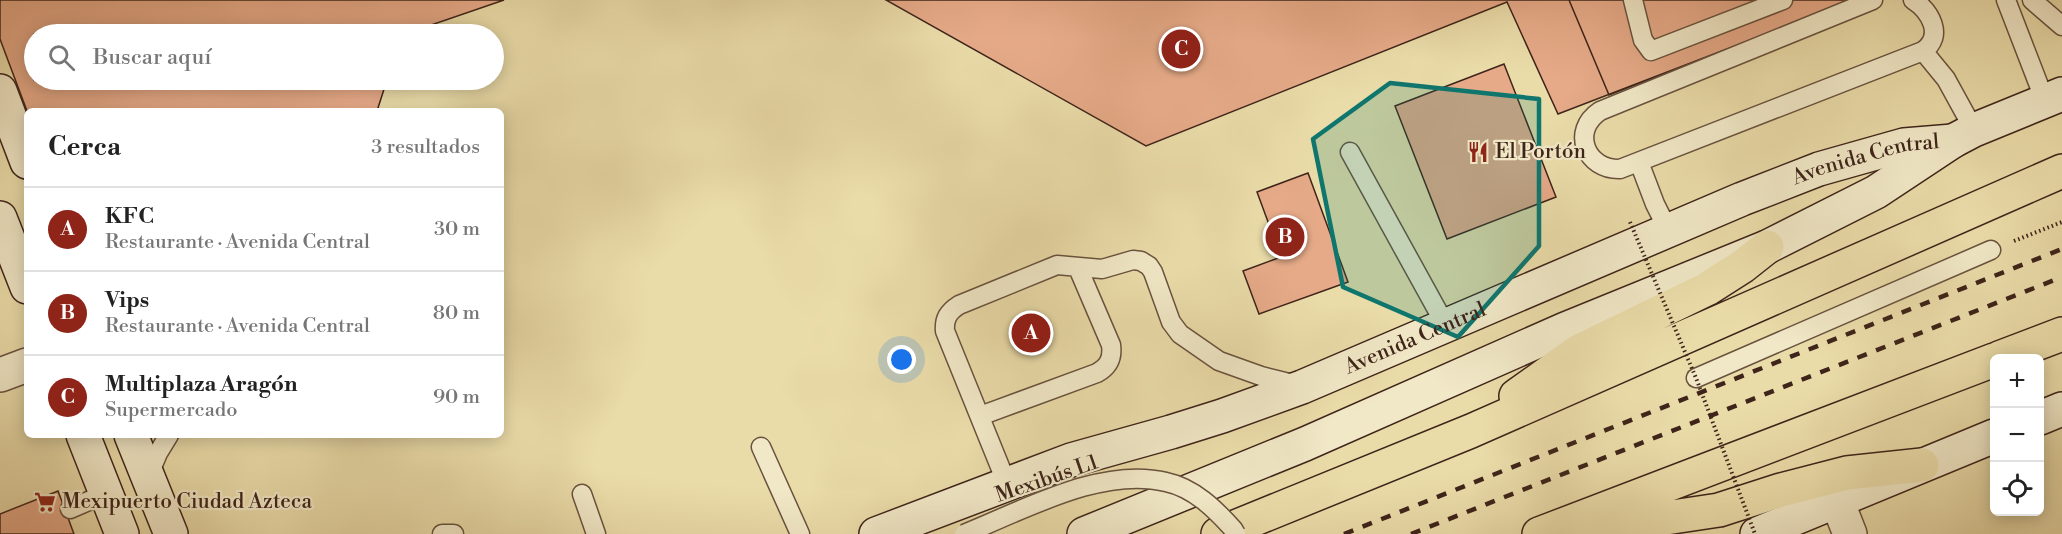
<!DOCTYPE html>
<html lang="es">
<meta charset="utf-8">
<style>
:root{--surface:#fff;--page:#f2f2f2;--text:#222;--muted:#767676;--line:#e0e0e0;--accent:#8f2418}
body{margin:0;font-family:"Libre Bodoni",serif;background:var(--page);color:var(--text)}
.controls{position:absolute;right:18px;bottom:18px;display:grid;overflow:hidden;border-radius:9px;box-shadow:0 3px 15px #0003}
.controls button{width:54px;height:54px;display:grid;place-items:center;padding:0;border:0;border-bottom:2px solid var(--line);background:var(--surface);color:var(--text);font:30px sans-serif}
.you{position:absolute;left:902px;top:360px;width:21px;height:21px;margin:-15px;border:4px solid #fff;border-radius:50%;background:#1a73e8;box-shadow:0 0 0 9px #1a73e833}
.badge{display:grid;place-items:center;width:39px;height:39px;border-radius:50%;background:var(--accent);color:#fff;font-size:20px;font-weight:700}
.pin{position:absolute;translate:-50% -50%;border:3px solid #fff;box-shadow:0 2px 6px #0006}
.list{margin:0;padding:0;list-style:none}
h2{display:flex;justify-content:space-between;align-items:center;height:78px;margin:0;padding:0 24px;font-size:26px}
h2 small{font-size:20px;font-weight:400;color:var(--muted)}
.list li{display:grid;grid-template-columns:39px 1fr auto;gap:18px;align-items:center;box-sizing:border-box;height:84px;padding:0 24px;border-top:2px solid var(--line)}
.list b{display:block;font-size:22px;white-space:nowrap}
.list p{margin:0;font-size:20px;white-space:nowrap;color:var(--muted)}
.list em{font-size:20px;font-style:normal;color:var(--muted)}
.icon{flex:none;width:33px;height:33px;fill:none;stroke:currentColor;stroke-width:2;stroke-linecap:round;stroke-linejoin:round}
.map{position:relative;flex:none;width:2062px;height:534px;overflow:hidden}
.search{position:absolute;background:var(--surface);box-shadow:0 3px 15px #0003;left:24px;top:24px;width:480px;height:66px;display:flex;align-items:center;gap:15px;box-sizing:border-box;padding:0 21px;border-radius:33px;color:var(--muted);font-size:22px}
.panel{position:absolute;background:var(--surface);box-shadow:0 3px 15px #0003;left:24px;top:108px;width:480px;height:330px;border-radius:9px}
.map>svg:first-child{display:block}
.building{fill:#e6aa88;stroke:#3e241a;stroke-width:1.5}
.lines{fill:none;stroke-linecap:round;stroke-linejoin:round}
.lane-casing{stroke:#69523e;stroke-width:21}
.street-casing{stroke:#69523e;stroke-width:36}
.secondary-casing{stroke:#3e241a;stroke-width:36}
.highway-casing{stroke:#3e241a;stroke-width:36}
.path{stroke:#3e241a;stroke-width:4;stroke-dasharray:1.5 3;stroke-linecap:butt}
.lane{stroke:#f1e8c7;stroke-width:18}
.street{stroke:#f1e8c7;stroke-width:33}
.secondary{stroke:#f1e8c7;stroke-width:33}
.highway{stroke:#eadca9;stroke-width:33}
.rail{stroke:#3e241a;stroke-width:4.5;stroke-dasharray:10 10;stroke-linecap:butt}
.lane-bridge-casing{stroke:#69523e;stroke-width:21;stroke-linecap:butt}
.path-bridge{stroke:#3e241a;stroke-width:4;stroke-dasharray:1.5 3;stroke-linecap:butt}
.lane-bridge{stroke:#f1e8c7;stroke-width:18}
.marked{fill:#0f766e;fill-opacity:0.2;stroke:#0f766e;stroke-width:4.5;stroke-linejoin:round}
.labels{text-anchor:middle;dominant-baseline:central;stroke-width:4.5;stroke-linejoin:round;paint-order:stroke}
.poi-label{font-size:21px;fill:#3e241a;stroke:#f1e8c7;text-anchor:start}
.street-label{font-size:21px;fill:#3e241a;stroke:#f1e8c7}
</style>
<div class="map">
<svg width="2062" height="534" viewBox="0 0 2062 534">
<rect width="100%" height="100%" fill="#eadca9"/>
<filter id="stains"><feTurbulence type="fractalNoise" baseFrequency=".00333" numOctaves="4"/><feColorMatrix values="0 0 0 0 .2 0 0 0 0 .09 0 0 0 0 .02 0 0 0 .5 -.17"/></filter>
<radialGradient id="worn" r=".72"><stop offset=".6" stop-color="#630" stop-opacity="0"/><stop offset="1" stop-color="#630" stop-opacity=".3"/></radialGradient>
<path class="building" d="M0 0H504L405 34H34V80H387L377 111H27L0 39Z
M886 0H1854L1558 114 1507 2 1146 146Z
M1569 0H1854L1609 95Z
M1504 64 1556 197 1447 239 1395 106Z
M1308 173 1348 282 1259 314 1243 271 1281 257 1257 192Z
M58 491 74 534H0V514Z"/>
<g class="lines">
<defs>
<path id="lane" d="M1633 0 1643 40 1651 51 1783 0
M1873 0 1600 111C1570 131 1586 170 1620 169L1923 51C1945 36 1930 11 1913 0
M2006 0 2045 101
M2032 0 2062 26
M1923 51 1946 79 1974 130
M1350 152 1446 326
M1639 162 1655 204 1669 232
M1696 378 1991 250
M980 416 1097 373C1108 367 1113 359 1111 345L1078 268
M761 447 800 534
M148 477 158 453 169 435
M1007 484 945 331C944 319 948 312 959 305L1057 265 1102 269 1133 260 1141 261 1149 266 1153 272 1171 322 1180 334 1219 361 1261 376 1297 385
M582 494 596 534
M70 509 105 494
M442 534H454"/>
<path id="street" d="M0 375 27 365
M1837 501 1850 534"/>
<g id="secondary">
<path d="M0 91 27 162"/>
<path d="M0 218 27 287"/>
<path d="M2040 418 2062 409"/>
<path d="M83 435 122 534"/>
<path d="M131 435 171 534"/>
<path id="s1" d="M876 534 1071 460 1171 432 1222 416 1302 387 1742 199 1819 169 1904 145 1953 141"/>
<path d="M1084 534 1305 444 1563 330 1767 247 1876 192 1953 141 1974 130 2062 94"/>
<path d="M1757 534 1994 436"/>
</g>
<path id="highway" d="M1999 358 2062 334
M1516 396 1579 351 1707 289 1743 266 1767 247
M1594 522 1632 523 1719 510 1781 490 1847 473 1922 465
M1218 534 1471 431 2062 171
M1539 534 1994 360"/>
</defs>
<use href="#lane" class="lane-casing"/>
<use href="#street" class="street-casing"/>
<use href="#secondary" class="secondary-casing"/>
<use href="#highway" class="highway-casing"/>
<path class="path" d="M2014 241 2062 222"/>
<use href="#lane" class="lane"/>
<use href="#street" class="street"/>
<use href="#secondary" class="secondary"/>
<use href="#highway" class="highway"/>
<path class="rail" d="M1344 534 2062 249
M1411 534 2062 277"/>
<defs>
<path id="lane-bridge" d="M964 534C1024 510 1102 466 1166 482 1194 488 1215 509 1233 529L1236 534"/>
</defs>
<use href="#lane-bridge" class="lane-bridge-casing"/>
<path class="path-bridge" d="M1630 222 1696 378 1755 534"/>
<use href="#lane-bridge" class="lane-bridge"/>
</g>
<path class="marked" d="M1390 83 1539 99V246L1458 337 1343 287 1313 139Z"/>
<defs>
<symbol id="restaurant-bare" viewBox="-9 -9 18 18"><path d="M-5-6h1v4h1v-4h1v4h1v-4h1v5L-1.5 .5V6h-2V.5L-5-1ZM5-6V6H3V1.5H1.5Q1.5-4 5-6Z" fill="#8f2418" stroke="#f1e8c7" stroke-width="2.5" paint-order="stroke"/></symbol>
<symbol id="supermarket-bare" viewBox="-9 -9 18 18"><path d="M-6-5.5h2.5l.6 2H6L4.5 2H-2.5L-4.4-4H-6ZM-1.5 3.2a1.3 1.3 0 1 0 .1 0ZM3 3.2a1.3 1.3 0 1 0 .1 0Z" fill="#8f2418" stroke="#f1e8c7" stroke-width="2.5" paint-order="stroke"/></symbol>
</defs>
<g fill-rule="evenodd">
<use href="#restaurant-bare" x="1463" y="137" width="30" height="30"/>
<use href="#supermarket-bare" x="30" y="487" width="30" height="30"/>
</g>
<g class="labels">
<g class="poi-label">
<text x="1495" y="152">El Portón</text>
<text x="62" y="502">Mexipuerto Ciudad Azteca</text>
</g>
<g class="street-label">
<text stroke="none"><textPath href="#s1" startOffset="1060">Avenida Central</textPath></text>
<text stroke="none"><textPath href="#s1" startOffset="574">Avenida Central</textPath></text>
<text transform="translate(1047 479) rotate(-19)">Mexibús L1</text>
</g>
</g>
<rect width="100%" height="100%" filter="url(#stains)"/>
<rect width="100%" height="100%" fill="url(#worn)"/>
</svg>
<div class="controls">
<button>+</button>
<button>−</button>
<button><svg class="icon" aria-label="locate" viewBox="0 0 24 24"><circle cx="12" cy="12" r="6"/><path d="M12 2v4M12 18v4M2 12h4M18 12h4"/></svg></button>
</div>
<div class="you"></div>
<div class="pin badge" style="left:1031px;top:333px">A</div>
<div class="pin badge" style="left:1285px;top:237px">B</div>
<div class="pin badge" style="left:1181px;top:49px">C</div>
<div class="search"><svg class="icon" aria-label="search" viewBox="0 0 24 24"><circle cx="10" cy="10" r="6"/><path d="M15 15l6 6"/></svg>Buscar aquí</div>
<section class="panel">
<h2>Cerca<small>3 resultados</small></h2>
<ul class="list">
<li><span class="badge">A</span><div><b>KFC</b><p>Restaurante · Avenida Central</p></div><em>30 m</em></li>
<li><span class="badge">B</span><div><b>Vips</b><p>Restaurante · Avenida Central</p></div><em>80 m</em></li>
<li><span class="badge">C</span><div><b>Multiplaza Aragón</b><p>Supermercado</p></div><em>90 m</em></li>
</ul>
</section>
</div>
